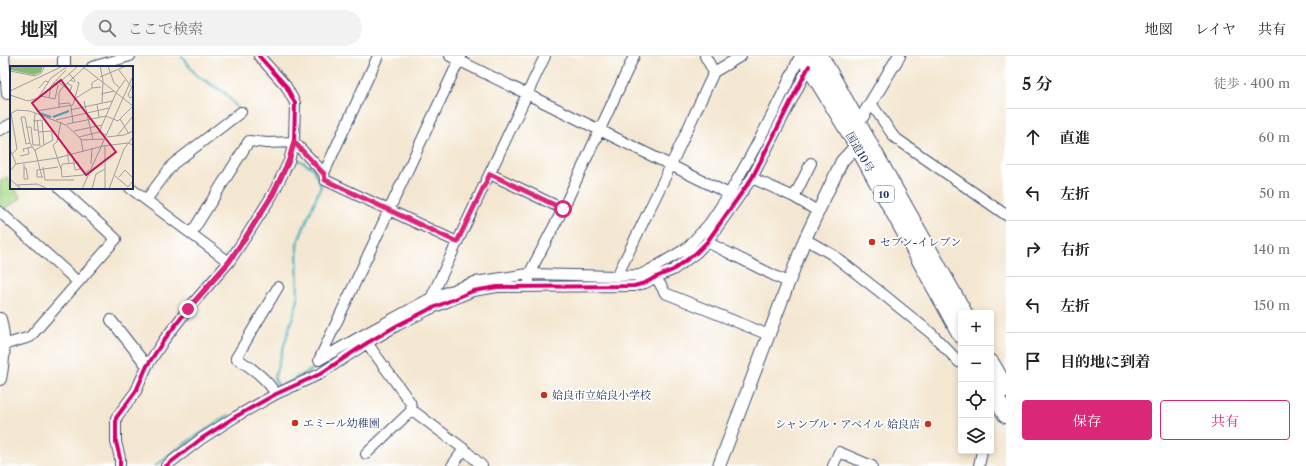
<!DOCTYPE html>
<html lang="ja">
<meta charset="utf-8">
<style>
:root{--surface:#fff;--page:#f2f2f2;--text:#222;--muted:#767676;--line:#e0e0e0;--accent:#db2777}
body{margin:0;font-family:"Libre Caslon Text","Noto Serif JP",serif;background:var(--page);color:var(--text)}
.controls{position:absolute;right:12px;bottom:12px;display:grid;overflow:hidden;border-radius:4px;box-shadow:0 2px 6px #0003}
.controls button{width:36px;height:36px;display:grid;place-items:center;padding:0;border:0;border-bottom:1px solid var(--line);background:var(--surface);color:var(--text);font:20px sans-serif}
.stop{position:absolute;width:12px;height:12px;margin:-9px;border:3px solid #db2777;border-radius:50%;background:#fff}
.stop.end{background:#db2777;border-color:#fff;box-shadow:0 1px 4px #0008}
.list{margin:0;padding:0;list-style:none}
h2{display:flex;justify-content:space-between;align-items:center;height:52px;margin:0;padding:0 16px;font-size:17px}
h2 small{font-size:13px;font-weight:400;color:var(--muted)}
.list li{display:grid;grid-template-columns:26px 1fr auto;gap:12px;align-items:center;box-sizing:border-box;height:56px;padding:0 16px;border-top:1px solid var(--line)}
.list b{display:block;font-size:15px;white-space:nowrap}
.list em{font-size:13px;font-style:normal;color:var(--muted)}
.actions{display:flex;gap:8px;padding:12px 16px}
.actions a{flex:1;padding:9px 0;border:1px solid var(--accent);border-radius:4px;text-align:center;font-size:14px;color:var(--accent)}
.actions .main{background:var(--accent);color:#fff}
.icon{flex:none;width:22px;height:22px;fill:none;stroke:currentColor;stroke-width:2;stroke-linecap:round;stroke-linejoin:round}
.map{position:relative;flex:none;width:1006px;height:410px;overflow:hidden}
header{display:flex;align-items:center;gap:24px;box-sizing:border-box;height:56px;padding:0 20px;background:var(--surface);border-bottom:1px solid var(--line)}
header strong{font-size:19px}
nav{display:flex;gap:22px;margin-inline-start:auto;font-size:14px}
.search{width:280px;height:36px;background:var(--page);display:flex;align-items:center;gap:10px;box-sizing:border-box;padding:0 14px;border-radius:22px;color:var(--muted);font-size:15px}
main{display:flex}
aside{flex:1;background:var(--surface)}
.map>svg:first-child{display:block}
.green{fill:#abdb89;stroke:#638574}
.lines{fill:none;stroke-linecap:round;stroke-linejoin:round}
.stream{stroke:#41b1bc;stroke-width:2.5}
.minor-casing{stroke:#3c4b6f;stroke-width:12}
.tertiary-casing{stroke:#3c4b6f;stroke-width:14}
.trunk-casing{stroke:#3c4b6f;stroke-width:18}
.minor{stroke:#fff;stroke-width:10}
.tertiary{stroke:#fff;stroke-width:12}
.trunk{stroke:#fff;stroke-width:16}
.cycleway-casing{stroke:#fff;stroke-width:6}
.cycleway{stroke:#d6006c;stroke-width:4}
.route{stroke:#db2777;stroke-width:5}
.poi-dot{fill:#c8321e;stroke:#fff;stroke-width:1.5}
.labels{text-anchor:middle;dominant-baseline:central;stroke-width:3.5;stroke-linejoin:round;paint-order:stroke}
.shield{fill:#fff;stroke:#5f6d8e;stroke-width:1}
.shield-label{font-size:10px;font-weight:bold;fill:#1b2f5e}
.street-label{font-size:11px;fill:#1b2f5e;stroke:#fff}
.poi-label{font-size:11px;fill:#1b2f5e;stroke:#fff;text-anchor:start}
.inset-river{fill:none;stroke:#41b1bc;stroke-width:2}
.inset-road{fill:none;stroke:#9d9da3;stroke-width:1}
.view{fill:#c2185b;fill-opacity:0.15;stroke:#c2185b;stroke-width:2}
.inset-edge{fill:none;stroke:#1b2f5e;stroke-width:2}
</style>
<header>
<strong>地図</strong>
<div class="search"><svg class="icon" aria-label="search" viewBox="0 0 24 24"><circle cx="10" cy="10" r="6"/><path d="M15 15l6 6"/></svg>ここで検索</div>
<nav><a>地図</a><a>レイヤ</a><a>共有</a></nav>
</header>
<main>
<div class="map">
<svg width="1006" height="410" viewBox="0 0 1006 410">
<rect width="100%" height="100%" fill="#fff"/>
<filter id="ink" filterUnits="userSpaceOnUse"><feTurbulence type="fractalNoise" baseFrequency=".025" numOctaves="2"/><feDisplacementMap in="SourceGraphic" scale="8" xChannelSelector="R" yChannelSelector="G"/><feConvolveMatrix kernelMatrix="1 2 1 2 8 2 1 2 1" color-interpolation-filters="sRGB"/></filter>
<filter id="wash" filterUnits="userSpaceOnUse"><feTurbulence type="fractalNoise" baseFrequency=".012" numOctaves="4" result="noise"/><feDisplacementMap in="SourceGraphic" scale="16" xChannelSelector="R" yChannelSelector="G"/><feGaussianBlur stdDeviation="0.9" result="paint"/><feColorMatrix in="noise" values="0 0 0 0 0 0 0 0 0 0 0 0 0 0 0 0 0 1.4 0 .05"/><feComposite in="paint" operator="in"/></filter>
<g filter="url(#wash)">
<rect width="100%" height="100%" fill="#f4e7d1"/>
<path class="green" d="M7 121 11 127V132H14L21 142 0 156V125Z"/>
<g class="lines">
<path class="stream" d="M182 0 196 19 225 37 239 54
M792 32 797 23
M295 102 313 112 321 130 297 188 298 244 274 322 279 331 347 295
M743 126 750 115
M668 211 678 204
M530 225 563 226
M624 225 637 224
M155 410 184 388 229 359"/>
</g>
</g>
<g filter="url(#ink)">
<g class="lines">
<defs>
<path id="minor" d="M4 0 7 38
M450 0 729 138C755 93 779 48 800 0
M705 0 714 16
M92 11 130 0
M871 47 894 81 1006 159
M0 74 11 68
M324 117 378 0
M490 118 563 153
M752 122 794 141 819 156
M130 132 229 206
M794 141 811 107
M146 144 173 108 241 56
M0 156 78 226
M191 178 249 85 267 87 294 86 324 117 325 124 457 186
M805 183 833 199 884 239 932 278 959 306 961 305
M707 186 789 227
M617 220 671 109 714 16 741 0
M656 221 665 237 769 279
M529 224V218L563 153 634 0
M431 242 545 0
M111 264 147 310
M367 287 410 346 412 354 464 393 482 410
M3 289 30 281 116 183 60 132
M319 304 363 279 431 242 475 226 529 218 617 220 640 219 650 214 687 192 709 168 729 138
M319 304 461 0
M276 338C266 322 252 312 236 302L278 231
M366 398 412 354
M120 410V402L116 386V362L136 335 147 310 164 284 188 253 229 206 249 176 273 138 289 105 294 86 295 47 286 30 259 0
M166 410 201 383 235 361 276 338 320 318 367 287 398 269 428 254 473 235 497 231 634 230 645 227 656 221 673 214 696 197 707 186 752 122 809 10
M452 410 464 393
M833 410 839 396 872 410
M979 410 982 395"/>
<path id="tertiary" d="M64 0V11
M0 263C5 282 4 303 0 323
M719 410 805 183 842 105 857 89 858 68 899 0"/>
<path id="trunk" d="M803 0 857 89 961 279
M820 0 964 257
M991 307 1006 333
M991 332 1006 359"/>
</defs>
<use href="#minor" class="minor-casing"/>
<use href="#tertiary" class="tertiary-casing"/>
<use href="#trunk" class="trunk-casing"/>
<use href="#minor" class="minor"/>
<use href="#tertiary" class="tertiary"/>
<use href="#trunk" class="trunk"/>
<defs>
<path id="cycleway" d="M120 410V402L116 386V362L136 335 147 310 164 284 188 253 229 206 249 176 273 138 289 105 294 86 295 47 286 30 259 0
M166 410 201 383 235 361 276 338 320 318 367 287 398 269 428 254 473 235 497 231 634 230 645 227 656 221 673 214 696 197 707 186 752 122 809 10"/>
</defs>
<use href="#cycleway" class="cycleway-casing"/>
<use href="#cycleway" class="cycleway"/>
</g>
</g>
<g class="lines" filter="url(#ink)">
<path class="route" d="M188 253 229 206 249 176 273 138 289 104 294 86 324 118 325 124 457 186 490 118 563 153"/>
</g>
<g class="poi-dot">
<circle cx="872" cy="186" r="4"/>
<circle cx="544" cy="339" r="4"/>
<circle cx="295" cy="367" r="4"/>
<circle cx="928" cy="368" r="4"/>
</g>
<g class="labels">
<rect class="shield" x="874" y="130" width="20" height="16" rx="3"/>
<g class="shield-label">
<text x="884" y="138">10</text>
</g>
<g class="street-label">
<text transform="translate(860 96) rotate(60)">国道10号</text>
</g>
<g class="poi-label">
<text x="880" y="186">セブン-イレブン</text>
<text x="552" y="339">姶良市立姶良小学校</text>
<text x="303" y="367">エミール幼稚園</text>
<text x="920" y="368" text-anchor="end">シャンブル・アベイル 姶良店</text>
</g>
</g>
<g transform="translate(10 10)">
<rect width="123" height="123" fill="#f4e7d1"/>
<path d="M0 0H33L31 6 24 9 0 4Z" fill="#88bb75"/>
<path class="inset-river" d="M29 47 41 51M43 51 59 45"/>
<path class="inset-road" d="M72 0 123 40M90 0 93 14 92 37M98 0 104 17 110 22M109 4 123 23M0 5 25 10 31 7 35 0M59 8 65 14 64 16 61 14M90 11 116 0M46 14 60 25 62 20 57 17M49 17 68 0M122 21 118 29 120 32 123 30M29 22 35 15 39 16M82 22V17L88 13M0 25 53 0M91 28 104 25M0 29 18 35 28 32 41 12 58 0M31 30 45 33 48 19 43 17M39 32 41 20 56 4M66 32 82 22 91 21M74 35 83 74M49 38 59 37 61 40 63 57M87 38 89 51M49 42V27L52 22 76 0M60 44 102 35M26 45 63 39 69 17 67 16M1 47 7 83 2 88M25 47 24 64H28M0 48 7 44 20 45 56 59 72 74 94 73M110 53 119 68M27 54 30 80M46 54 99 42M23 55 32 54 34 79M57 58 96 50 108 55 123 40M16 61H21L23 79H30M64 65 92 59M28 66 42 65V69L43 74 25 84 32 111M89 66 106 27 115 14M107 70 123 50M69 71 89 66 96 69M97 71 114 69 123 65M71 73 73 85M20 77 16 78 11 51H15L20 77 25 85M95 79V123M0 83 6 98M57 84 59 97M14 86 13 83 22 81M10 90 19 88 18 82M63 93 64 97 65 103V104L70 103 68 96 64 97 53 98 51 100 52 111 73 109 79 104M14 98V113H18L16 102H14M81 98 82 82M33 101 35 114H64M51 103 43 79 47 76 51 56M0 105 6 98 47 92 93 80 118 77 123 79M104 109 118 121 123 115M33 111H27V104L48 101M109 111 115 104 123 112M0 113 11 123M7 119 27 118 38 123M72 123 123 10M82 123 86 108 95 103M99 123 114 83 123 71"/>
<path class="view" d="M51 14 106 86 76 109 22 37Z"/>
<rect width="123" height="123" class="inset-edge"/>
</g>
</svg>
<div class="controls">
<button>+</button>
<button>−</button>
<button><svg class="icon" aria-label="locate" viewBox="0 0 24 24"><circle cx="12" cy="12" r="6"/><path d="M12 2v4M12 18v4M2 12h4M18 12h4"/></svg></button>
<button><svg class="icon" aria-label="layers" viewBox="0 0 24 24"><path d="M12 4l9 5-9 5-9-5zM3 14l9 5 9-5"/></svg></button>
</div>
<div class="stop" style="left:563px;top:153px"></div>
<div class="stop end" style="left:188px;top:253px"></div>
</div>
<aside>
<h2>5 分<small>徒歩 · 400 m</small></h2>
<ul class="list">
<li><svg class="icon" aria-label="ahead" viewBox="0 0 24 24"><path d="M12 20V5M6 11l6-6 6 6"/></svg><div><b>直進</b></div><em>60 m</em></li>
<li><svg class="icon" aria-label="left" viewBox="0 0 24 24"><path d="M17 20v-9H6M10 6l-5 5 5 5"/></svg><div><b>左折</b></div><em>50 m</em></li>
<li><svg class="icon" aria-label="right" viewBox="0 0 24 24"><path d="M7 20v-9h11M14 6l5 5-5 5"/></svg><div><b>右折</b></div><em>140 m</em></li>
<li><svg class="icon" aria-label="left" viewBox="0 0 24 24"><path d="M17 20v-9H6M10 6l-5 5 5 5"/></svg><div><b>左折</b></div><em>150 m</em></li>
<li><svg class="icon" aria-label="arrive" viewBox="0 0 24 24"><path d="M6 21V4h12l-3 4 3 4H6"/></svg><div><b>目的地に到着</b></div></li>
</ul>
<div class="actions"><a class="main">保存</a><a>共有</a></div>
</aside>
</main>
